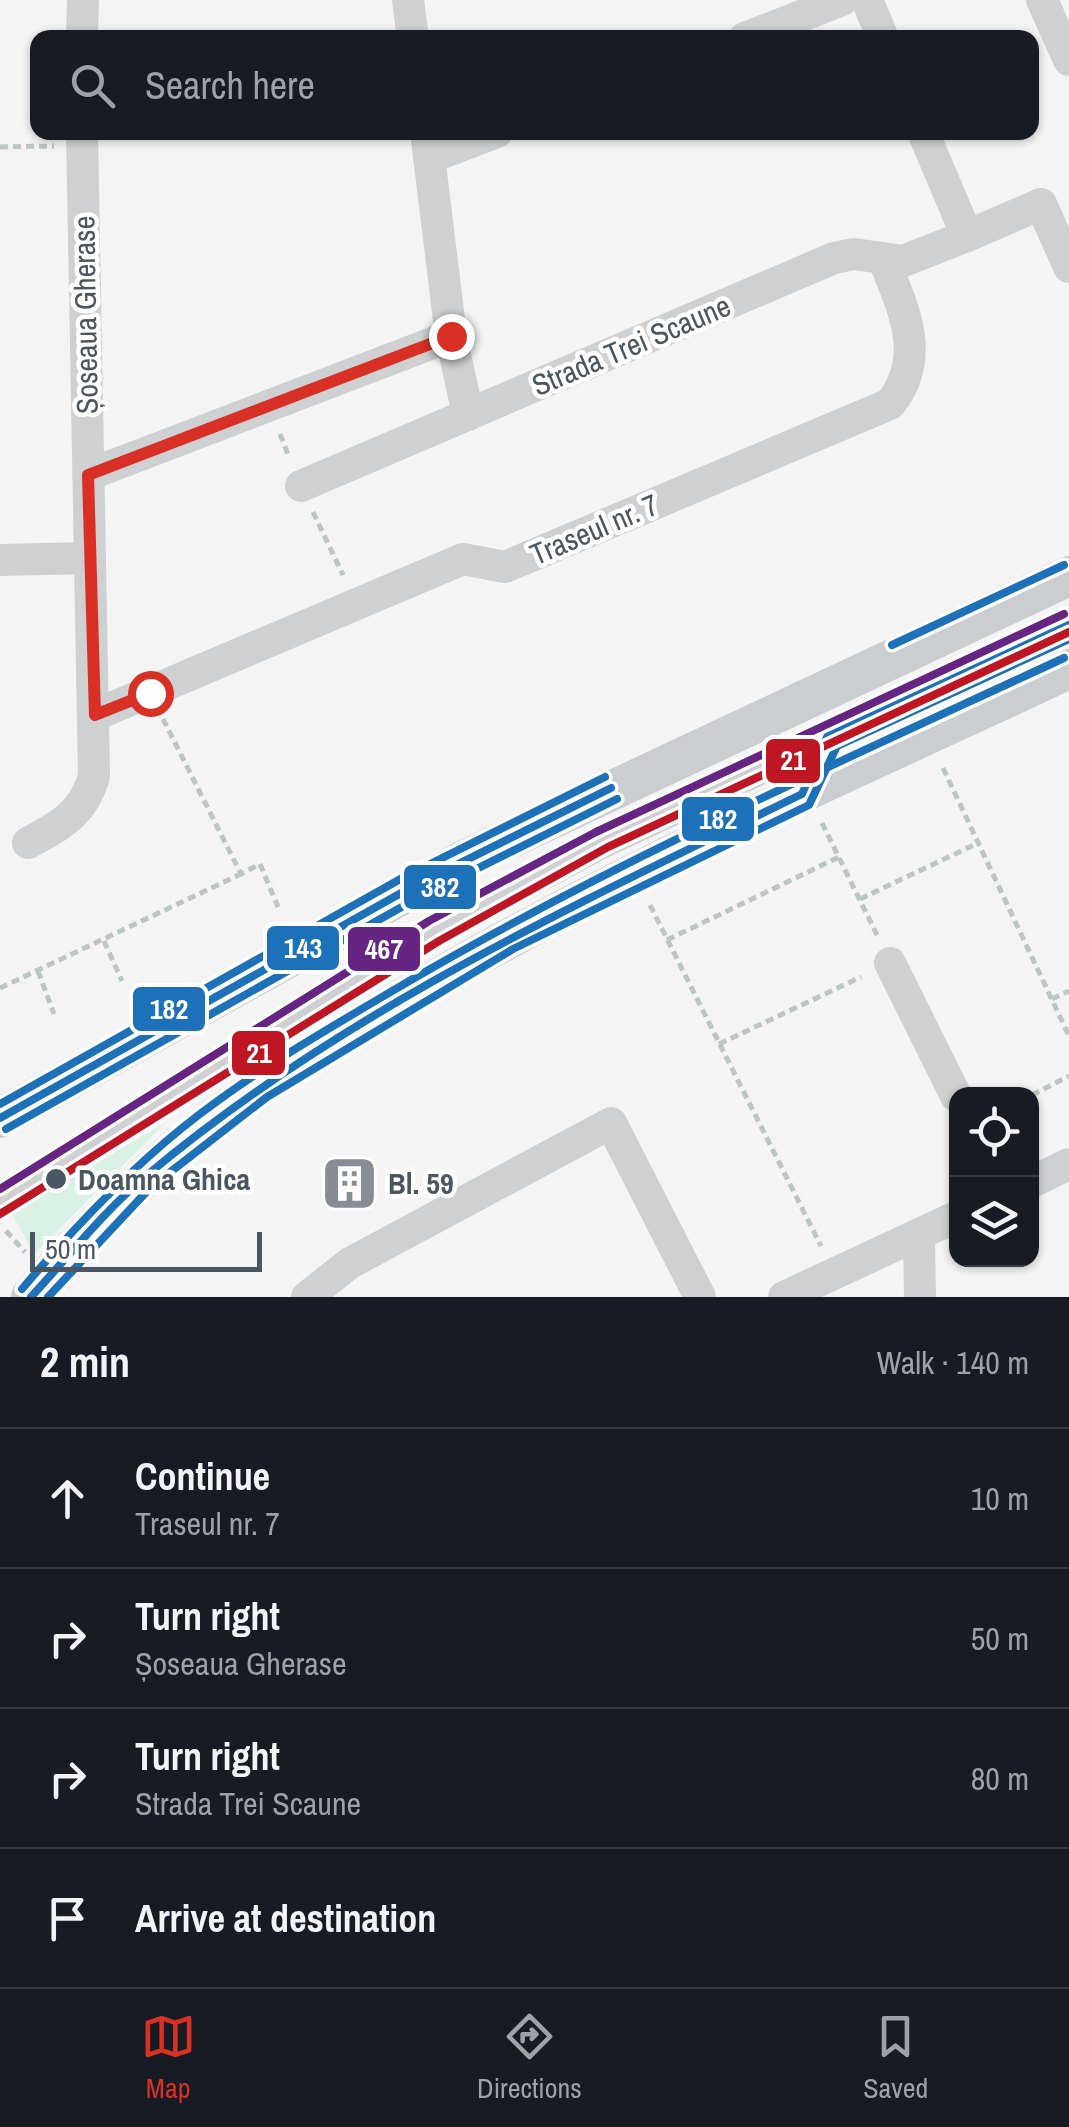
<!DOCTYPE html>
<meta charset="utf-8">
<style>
:root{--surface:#171b24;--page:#20242c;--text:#f1f3f6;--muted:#9ea1a6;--line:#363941;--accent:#d93025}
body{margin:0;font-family:"Archivo Narrow",sans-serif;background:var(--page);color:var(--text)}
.controls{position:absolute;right:30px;bottom:30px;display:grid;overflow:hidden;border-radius:20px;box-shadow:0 2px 8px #0004}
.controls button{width:90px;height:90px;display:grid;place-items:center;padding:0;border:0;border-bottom:2px solid var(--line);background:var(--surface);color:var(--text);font:50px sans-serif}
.scale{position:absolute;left:30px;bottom:25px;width:232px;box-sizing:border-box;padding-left:10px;border:5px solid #4a5661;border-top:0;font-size:28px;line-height:35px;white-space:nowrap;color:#4a5661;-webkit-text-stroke:8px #fff;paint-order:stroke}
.stop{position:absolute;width:30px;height:30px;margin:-22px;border:8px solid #d93025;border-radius:50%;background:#fff}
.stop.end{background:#d93025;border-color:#fff;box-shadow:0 2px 10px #0008}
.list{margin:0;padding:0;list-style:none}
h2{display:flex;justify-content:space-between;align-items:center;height:130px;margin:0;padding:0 40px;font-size:42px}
h2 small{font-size:32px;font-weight:400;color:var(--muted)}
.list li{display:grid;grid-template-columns:65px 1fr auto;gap:30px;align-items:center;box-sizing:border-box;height:140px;padding:0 40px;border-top:2px solid var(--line)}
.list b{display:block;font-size:38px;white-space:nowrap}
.list p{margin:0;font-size:32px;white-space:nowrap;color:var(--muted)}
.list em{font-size:32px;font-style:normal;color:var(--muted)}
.icon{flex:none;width:55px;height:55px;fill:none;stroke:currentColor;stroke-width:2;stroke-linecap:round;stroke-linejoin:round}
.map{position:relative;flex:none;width:1069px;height:1297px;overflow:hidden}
.search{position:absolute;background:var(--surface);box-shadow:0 2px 8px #0004;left:30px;right:30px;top:30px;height:110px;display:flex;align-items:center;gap:25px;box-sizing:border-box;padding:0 35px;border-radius:20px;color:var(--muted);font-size:38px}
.sheet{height:690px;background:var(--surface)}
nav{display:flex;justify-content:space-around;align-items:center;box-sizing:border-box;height:140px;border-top:2px solid var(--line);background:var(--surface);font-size:28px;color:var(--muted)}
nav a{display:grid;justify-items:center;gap:5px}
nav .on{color:var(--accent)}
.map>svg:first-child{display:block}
.green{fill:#d9f2e3}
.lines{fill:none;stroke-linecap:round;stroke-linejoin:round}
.path{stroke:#bcc7c4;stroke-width:5;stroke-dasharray:8 5;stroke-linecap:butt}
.minor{stroke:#ced0d2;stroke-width:32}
.major{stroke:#caced1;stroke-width:40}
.bus-1-casing{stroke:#fff;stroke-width:15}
.bus-2-casing{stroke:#fff;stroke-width:15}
.bus-3-casing{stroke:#fff;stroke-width:15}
.bus-4-casing{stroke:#fff;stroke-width:15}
.bus-1{stroke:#1d71b8;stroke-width:8}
.bus-2{stroke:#1d71b8;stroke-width:8}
.bus-3{stroke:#662483;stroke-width:8}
.bus-4{stroke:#1d71b8;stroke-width:8}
.tram-1-casing{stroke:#fff;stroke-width:15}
.tram-1{stroke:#be1622;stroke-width:8}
.route{stroke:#d93025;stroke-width:12}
.stop-dot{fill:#4a5661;stroke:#fff;stroke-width:4}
.labels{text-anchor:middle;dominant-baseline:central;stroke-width:9;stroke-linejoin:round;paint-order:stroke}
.street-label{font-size:30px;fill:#4a5661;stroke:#fff}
.stop-label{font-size:30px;font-weight:bold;fill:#4a5661;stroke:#fff;text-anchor:start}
.poi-label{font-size:30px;font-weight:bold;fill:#4a5661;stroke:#fff;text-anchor:start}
.line-badge{stroke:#fff;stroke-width:4}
.badge-label{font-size:28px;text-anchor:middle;font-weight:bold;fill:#fff}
</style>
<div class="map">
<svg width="1069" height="1297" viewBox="0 0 1069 1297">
<rect width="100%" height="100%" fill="#f4f4f4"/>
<path class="green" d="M166 1122 34 1254 12 1214Z"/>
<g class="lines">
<path class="path" d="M0 147 54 146
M280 434 289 457
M313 512 343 575
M163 719 241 874 260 864 278 907
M943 768 1069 1036
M822 823 878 937
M860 899 978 843
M650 905 821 1246
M667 940 839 857
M104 941 122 981
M38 971 54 1014
M0 988 241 874
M1052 999 1069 991
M719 1044 861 977
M1032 1095 1069 1076
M6 1231 25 1252"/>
<path class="minor" d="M408 0 413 38
M867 0 883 38
M1042 0 1069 60
M82 38 83 0
M745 38 842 0
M426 132 451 336 468 415
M923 132 967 236 1041 204 1069 267
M429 158 497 132
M88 475 451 336
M301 486 834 258 854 254 903 261 967 236
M0 560 90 558
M95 715 463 559 505 567 890 404C928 357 903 308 883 258
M28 843C60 826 84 813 94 776L82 132
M890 963 956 1096
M1032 1182 1069 1164
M0 1204 435 932 601 843 1069 625
M919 1234 920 1297
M307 1297 350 1263 611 1123 700 1297
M784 1297 956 1217"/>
<path class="major" d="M0 1118 464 860 1069 576
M31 1297C80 1240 132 1184 191 1137 251 1088 320 1049 386 1009 604 877 839 777 1069 669"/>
<defs>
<path id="bus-1" d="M0 1118 410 888 611 788
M31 1297C68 1257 104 1211 146 1176 341 1012 575 905 802 794L827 737 1069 625"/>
<path id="bus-2" d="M6 1129 416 899 617 799
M48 1297 151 1187 267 1097 513 949 809 805 837 746 1069 639"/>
<path id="bus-3" d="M0 1189 429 921 596 832 1064 614"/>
<path id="bus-4" d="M892 645 1064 565
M0 1104 404 877 605 777
M22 1289C71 1231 123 1176 182 1128 253 1071 333 1026 411 980 621 858 844 760 1064 658"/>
</defs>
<use href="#bus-1" class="bus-1-casing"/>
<use href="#bus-2" class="bus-2-casing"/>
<use href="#bus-3" class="bus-3-casing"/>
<use href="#bus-4" class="bus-4-casing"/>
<use href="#bus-1" class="bus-1"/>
<use href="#bus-2" class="bus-2"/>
<use href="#bus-3" class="bus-3"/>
<use href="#bus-4" class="bus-4"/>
<defs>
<path id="tram-1" d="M0 1214 439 941 608 847 1069 632"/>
</defs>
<use href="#tram-1" class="tram-1-casing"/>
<use href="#tram-1" class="tram-1"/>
</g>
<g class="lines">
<path class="route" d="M150 693 95 715 88 475 451 336"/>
</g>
<defs>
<symbol id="building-square" viewBox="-11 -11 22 22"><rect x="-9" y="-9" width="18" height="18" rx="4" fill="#868d94" stroke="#fff"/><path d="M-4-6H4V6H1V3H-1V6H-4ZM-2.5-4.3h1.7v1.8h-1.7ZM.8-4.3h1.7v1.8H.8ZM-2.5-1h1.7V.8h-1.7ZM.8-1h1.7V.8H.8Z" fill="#fff"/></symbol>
</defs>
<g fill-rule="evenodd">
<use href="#building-square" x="318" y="1152" width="63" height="63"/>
</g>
<circle class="stop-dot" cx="56" cy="1179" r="12"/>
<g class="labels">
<g class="street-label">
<text transform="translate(85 315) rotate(-91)">Șoseaua Gherase</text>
<text transform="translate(631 345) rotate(-23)">Strada Trei Scaune</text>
<text transform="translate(594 529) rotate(-23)">Traseul nr. 7</text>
</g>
<g class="stop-label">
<text x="78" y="1179">Doamna Ghica</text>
</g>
<g class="poi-label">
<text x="388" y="1183">Bl. 59</text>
</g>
</g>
<g class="line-badge">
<rect x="764" y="737" width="58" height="48" rx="10" fill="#be1622"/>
<rect x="680" y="795" width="76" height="48" rx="10" fill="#1d71b8"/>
<rect x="402" y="863" width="76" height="48" rx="10" fill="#1d71b8"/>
<rect x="265" y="924" width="76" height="48" rx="10" fill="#1d71b8"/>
<rect x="346" y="925" width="76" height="48" rx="10" fill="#662483"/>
<rect x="131" y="985" width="76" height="48" rx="10" fill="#1d71b8"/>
<rect x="230" y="1029" width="57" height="48" rx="10" fill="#be1622"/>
</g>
<g class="badge-label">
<text x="793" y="770">21</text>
<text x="718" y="829">182</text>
<text x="440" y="897">382</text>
<text x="303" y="958">143</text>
<text x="384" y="959">467</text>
<text x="169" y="1019">182</text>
<text x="259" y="1063">21</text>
</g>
</svg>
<div class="controls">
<button><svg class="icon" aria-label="locate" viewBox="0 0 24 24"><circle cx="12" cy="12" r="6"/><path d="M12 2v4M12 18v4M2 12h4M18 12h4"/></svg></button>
<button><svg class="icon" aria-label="layers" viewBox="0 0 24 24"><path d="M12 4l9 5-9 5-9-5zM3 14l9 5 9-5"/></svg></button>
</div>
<div class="scale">50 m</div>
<div class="stop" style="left:150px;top:693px"></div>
<div class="stop end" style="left:451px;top:336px"></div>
<div class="search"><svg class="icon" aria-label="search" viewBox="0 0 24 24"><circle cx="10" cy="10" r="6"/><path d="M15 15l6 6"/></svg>Search here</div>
</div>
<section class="sheet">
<h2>2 min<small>Walk · 140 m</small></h2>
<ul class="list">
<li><svg class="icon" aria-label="ahead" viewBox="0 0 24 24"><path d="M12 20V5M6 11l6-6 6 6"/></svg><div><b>Continue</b><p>Traseul nr. 7</p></div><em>10 m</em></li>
<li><svg class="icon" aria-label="right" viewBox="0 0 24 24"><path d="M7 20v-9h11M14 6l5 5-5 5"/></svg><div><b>Turn right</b><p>Șoseaua Gherase</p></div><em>50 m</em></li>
<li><svg class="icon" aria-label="right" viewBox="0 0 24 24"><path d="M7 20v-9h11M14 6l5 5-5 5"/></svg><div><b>Turn right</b><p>Strada Trei Scaune</p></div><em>80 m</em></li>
<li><svg class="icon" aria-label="arrive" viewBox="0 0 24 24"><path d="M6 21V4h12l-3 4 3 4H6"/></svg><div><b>Arrive at destination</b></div></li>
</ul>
</section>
<nav>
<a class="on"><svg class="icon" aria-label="map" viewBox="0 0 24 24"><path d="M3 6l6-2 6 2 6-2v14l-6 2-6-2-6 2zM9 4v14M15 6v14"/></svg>Map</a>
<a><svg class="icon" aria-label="directions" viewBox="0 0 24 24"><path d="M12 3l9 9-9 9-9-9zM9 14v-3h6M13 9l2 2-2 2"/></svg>Directions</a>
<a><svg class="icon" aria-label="saved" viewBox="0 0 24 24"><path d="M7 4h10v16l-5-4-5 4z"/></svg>Saved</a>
</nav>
